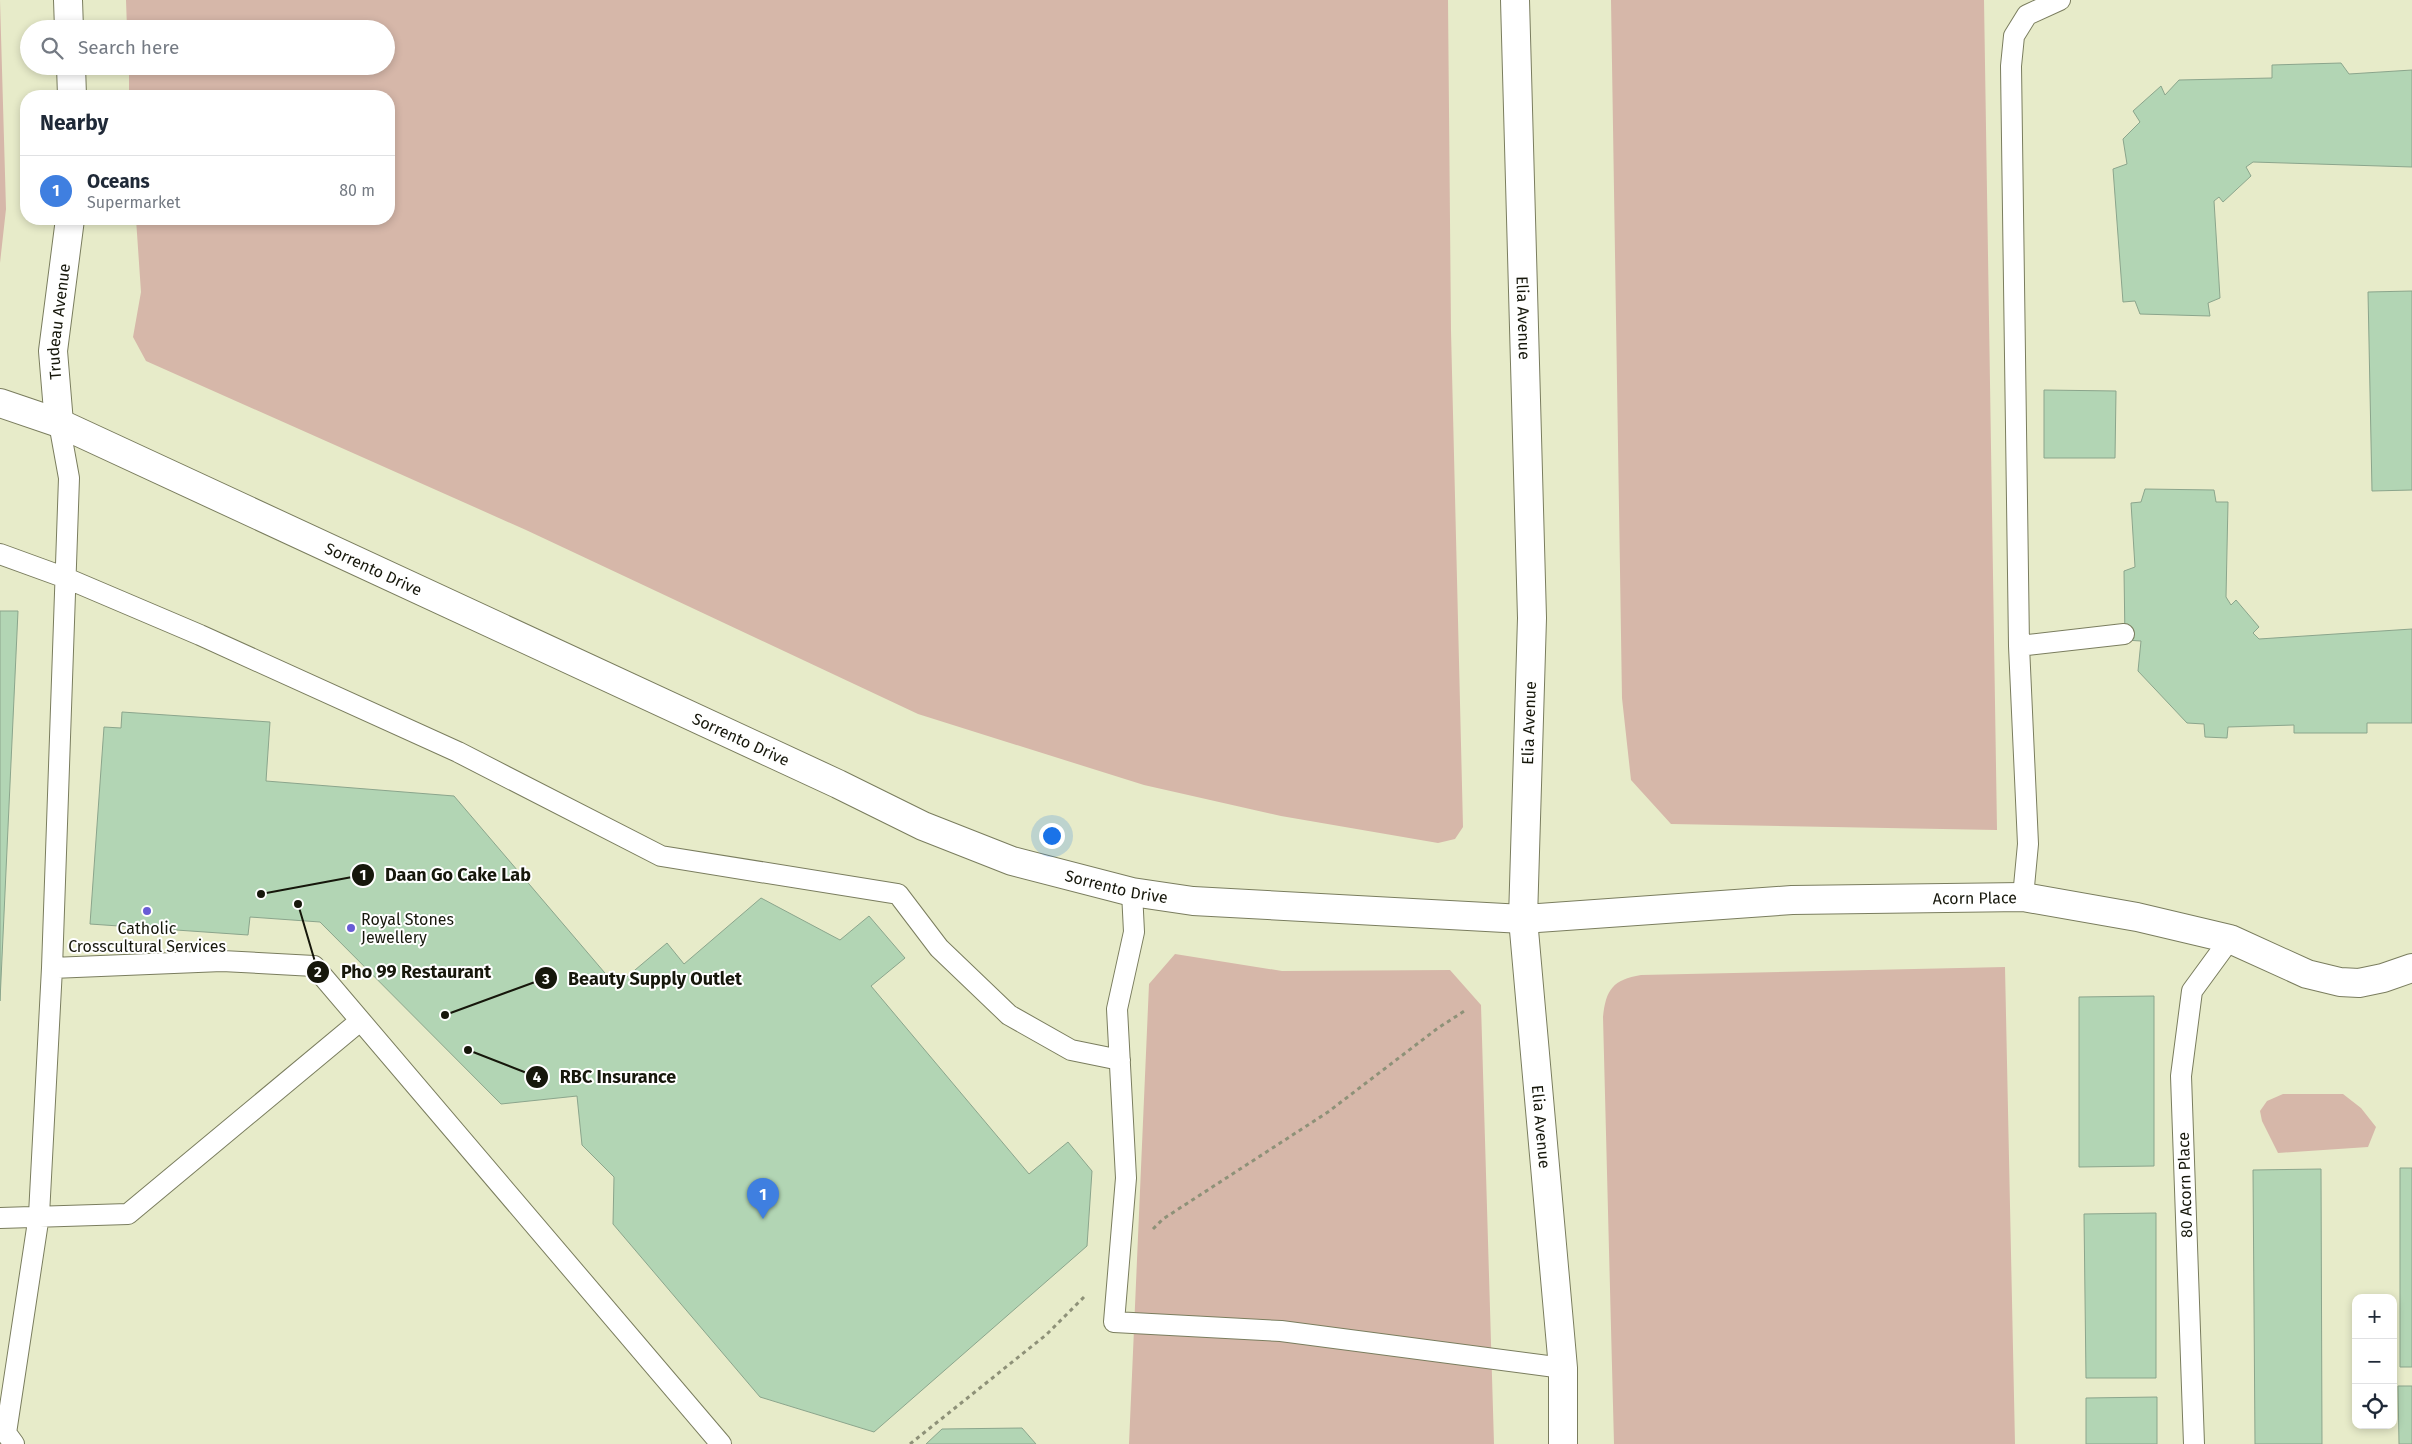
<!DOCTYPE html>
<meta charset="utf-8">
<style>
:root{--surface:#fff;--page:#f6f6f7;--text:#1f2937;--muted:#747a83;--line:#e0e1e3;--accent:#7c3aed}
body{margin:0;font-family:"Fira Sans",sans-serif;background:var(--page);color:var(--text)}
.controls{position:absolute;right:15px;bottom:15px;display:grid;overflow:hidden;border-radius:10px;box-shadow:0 2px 8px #0003}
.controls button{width:45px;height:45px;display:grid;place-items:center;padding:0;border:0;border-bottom:1px solid var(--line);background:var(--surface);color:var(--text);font:25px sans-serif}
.you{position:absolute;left:1051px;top:835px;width:18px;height:18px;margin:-12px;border:4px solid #fff;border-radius:50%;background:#1a73e8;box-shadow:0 0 0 8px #1a73e833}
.badge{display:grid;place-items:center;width:32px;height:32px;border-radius:50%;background:var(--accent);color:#fff;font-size:16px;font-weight:700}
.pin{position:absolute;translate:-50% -41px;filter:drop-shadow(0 1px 2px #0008)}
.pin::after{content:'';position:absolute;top:26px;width:18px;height:15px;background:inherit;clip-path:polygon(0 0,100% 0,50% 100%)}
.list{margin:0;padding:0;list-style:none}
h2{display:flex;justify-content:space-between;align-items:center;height:65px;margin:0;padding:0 20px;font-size:21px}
h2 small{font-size:16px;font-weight:400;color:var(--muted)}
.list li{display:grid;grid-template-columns:32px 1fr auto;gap:15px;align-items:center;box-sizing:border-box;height:70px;padding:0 20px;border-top:1px solid var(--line)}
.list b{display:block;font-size:19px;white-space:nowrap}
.list p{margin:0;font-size:16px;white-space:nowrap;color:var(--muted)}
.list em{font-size:16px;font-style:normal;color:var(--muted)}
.icon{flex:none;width:28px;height:28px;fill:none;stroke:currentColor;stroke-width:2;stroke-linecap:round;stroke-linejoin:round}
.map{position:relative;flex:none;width:2412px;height:1444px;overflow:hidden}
.search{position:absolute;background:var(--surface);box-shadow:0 2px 8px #0003;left:20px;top:20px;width:375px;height:55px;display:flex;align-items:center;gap:12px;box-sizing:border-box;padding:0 18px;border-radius:28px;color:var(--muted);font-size:19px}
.panel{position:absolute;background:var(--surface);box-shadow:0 2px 8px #0003;left:20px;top:90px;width:375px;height:135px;border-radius:20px}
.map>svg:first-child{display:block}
.green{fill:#d6b7a9}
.building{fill:#b2d5b4;stroke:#8ba58c}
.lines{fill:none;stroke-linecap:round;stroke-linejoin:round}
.lane-casing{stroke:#7a7d5e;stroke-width:22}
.street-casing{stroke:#7a7d5e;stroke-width:30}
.path{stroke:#8e9178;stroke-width:3;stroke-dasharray:4 4;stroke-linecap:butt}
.lane{stroke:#fff;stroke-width:20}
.street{stroke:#fff;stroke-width:28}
.poi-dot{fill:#685cd5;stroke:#fff;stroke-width:2}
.labels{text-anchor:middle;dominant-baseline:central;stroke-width:4;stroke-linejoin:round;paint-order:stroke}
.street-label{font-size:16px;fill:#16170b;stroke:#fff}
.poi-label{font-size:16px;fill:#16170b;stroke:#fff;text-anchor:start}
.leader{fill:none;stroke:#16170b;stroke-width:2}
.callout-dot{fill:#16170b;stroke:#fff;stroke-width:2}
.mark-label{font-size:15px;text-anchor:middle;font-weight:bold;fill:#fff}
.callout-label{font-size:18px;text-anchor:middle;font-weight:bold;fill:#16170b;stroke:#fff;stroke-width:4;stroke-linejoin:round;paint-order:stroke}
</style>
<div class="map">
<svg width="2412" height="1444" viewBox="0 0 2412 1444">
<rect width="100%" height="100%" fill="#e7ebc9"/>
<path class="green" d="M0 0 6 209 0 263Z
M126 0H1448L1451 331 1463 827 1455 839 1438 843 1281 816 1144 785 918 714 526 530 146 361 133 337 141 292 136 219H389V96H129V66H386V29H127Z
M1611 0H1984L1997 830 1671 824 1631 780 1622 698Z
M1175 954 1282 971 1450 970 1481 1005 1494 1444H1129L1149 984Z
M2005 967 2015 1444H1614L1603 1017C1606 989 1613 980 1641 975Z
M2283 1094H2343L2361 1108 2376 1127 2368 1147 2278 1153 2262 1121 2260 1111 2267 1101Z"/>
<path class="building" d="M2341 63 2349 74 2412 70V167L2253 162 2246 167 2251 176 2223 202 2219 197 2214 201 2220 298 2208 303 2210 316 2140 314 2135 301 2123 302 2113 169 2127 164 2123 139 2140 122 2133 111 2161 86 2165 95 2179 80 2272 78V65Z
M2412 291V490L2372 491 2368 292Z
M2044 390 2116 391 2115 458H2044Z
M2145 489 2214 490 2216 502H2228L2226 597 2231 605 2236 600 2259 627 2253 633 2259 639 2412 629V723H2367V733H2294V725L2228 727 2227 738 2205 737 2204 724 2187 723 2138 671 2141 641 2125 640 2124 571 2135 567 2131 503 2141 502Z
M0 611H18L0 1001Z
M122 712 270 722 266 781 454 796 616 986 667 943 684 964 761 898 840 940 869 916 905 958 871 986 1029 1174 1068 1142 1092 1171 1087 1246 874 1432 760 1397 613 1224 614 1177 582 1145 577 1096 501 1104 320 922 250 917 248 935 90 924 104 727 121 728Z
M2154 996V1166L2079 1167V997Z
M2400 1168H2412V1367H2400Z
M2321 1169 2322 1444H2255L2253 1170Z
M2156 1213V1378H2086L2084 1214Z
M2398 1386H2412V1444H2399Z
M2157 1397V1444H2086V1398Z
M1022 1428 1036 1444H926L942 1429Z"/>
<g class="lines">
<defs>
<path id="lane" d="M0 554 66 578 200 635 458 752 661 856 898 894 939 948 1009 1015 1071 1050 1120 1060
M2019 646 2124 634
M1132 892 1134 932 1117 1009 1126 1178 1114 1322 1281 1331 1563 1368
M2023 897 2028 844 2019 646 2011 66 2014 36 2027 15 2060 0
M52 968 222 961 314 966 721 1444
M0 1218 128 1214 360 1021
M14 1444 6 1433 39 1215 52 968 69 478 59 423
M2194 1444 2181 1076 2192 991 2230 939"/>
<g id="street">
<path d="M68 0 69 29"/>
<path id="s1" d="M1515 0 1532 618 1523 919 1563 1368V1444"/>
<path d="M71 66 72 96"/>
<path id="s2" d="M0 403 59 423 838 784 923 826 1012 861 1132 892 1193 901 1523 919 1792 900 2023 897 2137 917 2230 939 2307 974 2340 982 2359 983 2383 978 2412 968"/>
<path id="s3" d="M59 423 53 351 70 219"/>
</g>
</defs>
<use href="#lane" class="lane-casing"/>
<use href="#street" class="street-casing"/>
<path class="path" d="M1153 1229 1163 1219 1328 1112 1438 1028 1466 1010
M910 1444 1046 1335 1085 1296"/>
<use href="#lane" class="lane"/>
<use href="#street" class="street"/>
</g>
<g class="poi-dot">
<circle cx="147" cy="911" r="5"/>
<circle cx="351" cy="928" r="5"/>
</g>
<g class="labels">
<g class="street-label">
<text stroke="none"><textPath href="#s1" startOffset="318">Elia Avenue</textPath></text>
<text stroke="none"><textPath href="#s3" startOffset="102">Trudeau Avenue</textPath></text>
<text stroke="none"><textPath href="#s2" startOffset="409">Sorrento Drive</textPath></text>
<text transform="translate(1529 723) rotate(-88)">Elia Avenue</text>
<text stroke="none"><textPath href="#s2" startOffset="814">Sorrento Drive</textPath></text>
<text stroke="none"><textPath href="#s2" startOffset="1219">Sorrento Drive</textPath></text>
<text stroke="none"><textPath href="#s2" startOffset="2080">Acorn Place</textPath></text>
<text stroke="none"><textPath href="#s1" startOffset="1128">Elia Avenue</textPath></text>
<text transform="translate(2185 1185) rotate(-92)">80 Acorn Place</text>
</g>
<g class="poi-label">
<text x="361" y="919">Royal Stones<tspan x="361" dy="18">Jewellery</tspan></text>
<text x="147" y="928" text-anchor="middle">Catholic<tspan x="147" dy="18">Crosscultural Services</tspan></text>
</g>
</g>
<path class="leader" d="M261 894L363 875M298 904L318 972M445 1015L546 978M468 1050L537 1077"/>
<g class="callout-dot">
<circle cx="261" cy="894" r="5"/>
<circle cx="298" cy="904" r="5"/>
<circle cx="445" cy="1015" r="5"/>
<circle cx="468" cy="1050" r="5"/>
<circle cx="363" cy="875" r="12"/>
<circle cx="318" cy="972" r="12"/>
<circle cx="546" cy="978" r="12"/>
<circle cx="537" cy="1077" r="12"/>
</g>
<g class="mark-label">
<text x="363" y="880">1</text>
<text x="318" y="977">2</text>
<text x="546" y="984">3</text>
<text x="537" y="1082">4</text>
</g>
<g class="callout-label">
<text x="458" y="881">Daan Go Cake Lab</text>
<text x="416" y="978">Pho 99 Restaurant</text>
<text x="655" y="985">Beauty Supply Outlet</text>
<text x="618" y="1083">RBC Insurance</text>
</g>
</svg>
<div class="controls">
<button>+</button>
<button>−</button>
<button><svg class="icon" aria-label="locate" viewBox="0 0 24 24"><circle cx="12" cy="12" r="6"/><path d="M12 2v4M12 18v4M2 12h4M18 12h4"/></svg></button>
</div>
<div class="you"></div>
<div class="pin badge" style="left:763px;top:1219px;background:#3f7fe0">1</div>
<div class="search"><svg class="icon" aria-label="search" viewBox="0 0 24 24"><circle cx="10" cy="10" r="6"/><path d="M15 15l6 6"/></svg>Search here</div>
<section class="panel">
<h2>Nearby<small></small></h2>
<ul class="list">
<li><span class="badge" style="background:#3f7fe0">1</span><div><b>Oceans</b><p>Supermarket</p></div><em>80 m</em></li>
</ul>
</section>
</div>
